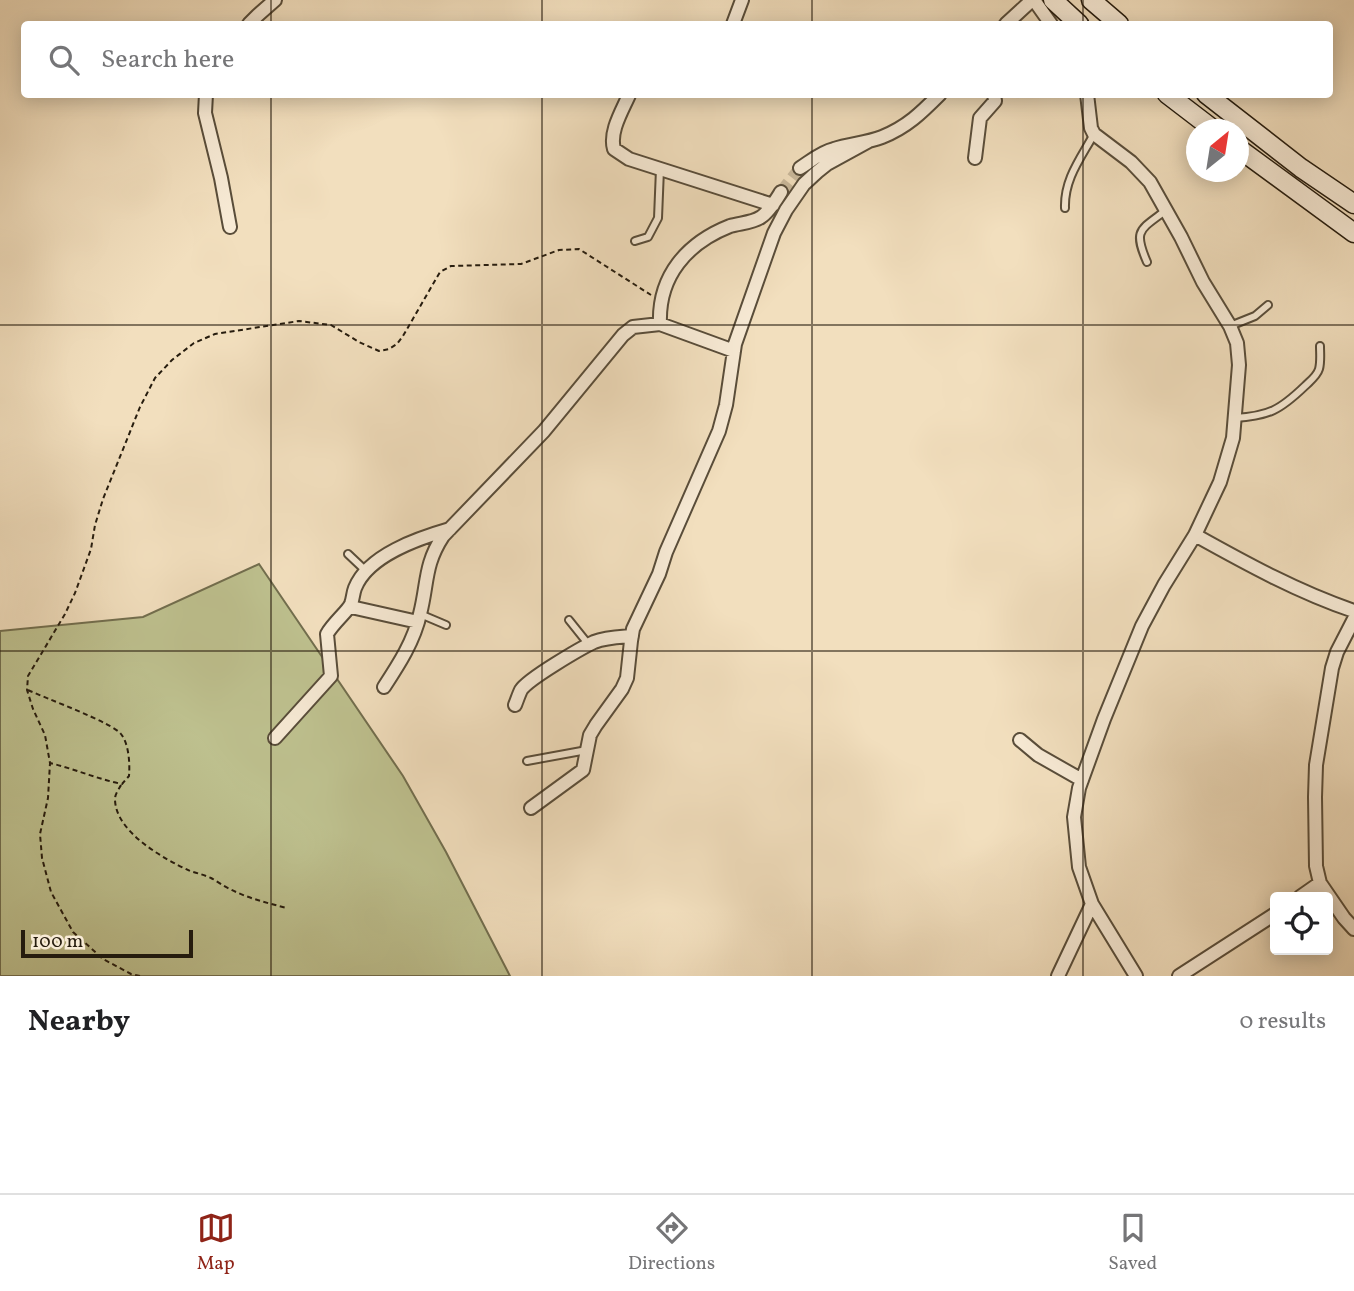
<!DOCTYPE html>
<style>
:root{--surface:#fff;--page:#f2f2f2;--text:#202124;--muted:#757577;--line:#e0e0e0;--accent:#8f2418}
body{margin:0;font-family:Vollkorn,serif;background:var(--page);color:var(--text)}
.controls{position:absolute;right:21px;bottom:21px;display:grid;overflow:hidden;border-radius:7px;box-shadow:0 4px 18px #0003}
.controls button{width:63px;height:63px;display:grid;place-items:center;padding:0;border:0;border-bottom:2px solid var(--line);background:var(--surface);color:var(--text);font:35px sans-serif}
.compass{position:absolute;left:1186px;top:119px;width:63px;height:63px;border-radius:50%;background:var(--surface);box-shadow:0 4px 18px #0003;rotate:30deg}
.scale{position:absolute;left:21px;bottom:18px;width:172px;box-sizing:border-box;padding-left:7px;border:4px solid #261c0e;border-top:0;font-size:19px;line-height:24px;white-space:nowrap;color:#261c0e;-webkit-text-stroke:5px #f7ead5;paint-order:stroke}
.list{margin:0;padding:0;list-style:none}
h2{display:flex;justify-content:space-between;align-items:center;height:91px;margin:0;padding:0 28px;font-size:30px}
h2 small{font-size:23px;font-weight:400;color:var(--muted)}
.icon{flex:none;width:38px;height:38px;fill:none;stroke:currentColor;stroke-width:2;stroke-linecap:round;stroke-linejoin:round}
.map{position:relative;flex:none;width:1354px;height:976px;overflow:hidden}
.search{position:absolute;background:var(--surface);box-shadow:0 4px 18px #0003;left:21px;right:21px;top:21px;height:77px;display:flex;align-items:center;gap:18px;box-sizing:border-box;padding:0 24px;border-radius:7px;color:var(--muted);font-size:26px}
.sheet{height:217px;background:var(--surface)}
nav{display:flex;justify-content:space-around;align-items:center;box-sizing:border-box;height:98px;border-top:2px solid var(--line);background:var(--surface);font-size:19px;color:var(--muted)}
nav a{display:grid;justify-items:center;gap:4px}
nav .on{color:var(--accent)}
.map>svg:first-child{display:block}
.green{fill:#bec18f;stroke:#726e4e;stroke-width:2}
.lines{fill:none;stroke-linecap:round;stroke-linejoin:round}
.minor-tunnel{stroke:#c9b89b;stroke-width:12;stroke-dasharray:12 6;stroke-linecap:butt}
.service-casing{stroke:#594d3a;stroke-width:10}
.minor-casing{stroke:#594d3a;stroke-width:16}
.secondary-casing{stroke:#261c0e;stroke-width:21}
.path{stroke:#261c0e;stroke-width:2;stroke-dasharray:5 3.5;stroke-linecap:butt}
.service{stroke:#f7ead5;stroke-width:6}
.minor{stroke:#f7ead5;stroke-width:12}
.secondary{stroke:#f7ead5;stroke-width:18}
.grid{fill:none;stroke:#261c0e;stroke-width:2;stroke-opacity:0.55}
</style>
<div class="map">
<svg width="1354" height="976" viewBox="0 0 1354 976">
<rect width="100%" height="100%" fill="#f2dfbe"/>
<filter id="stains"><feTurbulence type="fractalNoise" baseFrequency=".00286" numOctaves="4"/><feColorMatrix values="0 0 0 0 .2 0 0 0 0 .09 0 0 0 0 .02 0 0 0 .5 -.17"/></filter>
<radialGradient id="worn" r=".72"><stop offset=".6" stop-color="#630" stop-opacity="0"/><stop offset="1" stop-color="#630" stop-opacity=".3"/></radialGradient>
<path class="green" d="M259 564 403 776 446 852 510 976H0V631L143 617Z"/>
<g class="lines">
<path class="minor-tunnel" d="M781 192 800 168"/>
<defs>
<path id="service" d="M1065 208C1064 179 1081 158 1094 134
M635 241 648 237 658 218 660 169
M1147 262C1133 230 1140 230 1165 211
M1230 326 1255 316 1268 305
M1235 418C1269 416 1280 410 1305 386 1310 381 1317 376 1319 369 1321 362 1320 353 1320 346
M348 554 366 571
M420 614 446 625
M569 620 589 645
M527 761 587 750"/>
<path id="minor" d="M1034 0 1051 24
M249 24 258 15 275 0
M733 24 742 0
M1006 24 1032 0
M206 94 205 113 221 178 230 227
M1087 94 1091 128 1094 134 1131 162 1150 182 1181 237 1203 282 1230 326 1237 343 1239 365 1233 438 1220 482 1195 535 1164 585 1142 626 1104 719 1079 788 1074 817 1079 867 1092 904 1136 976
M629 95C622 111 609 132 614 149L629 159 773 205
M975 158 980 118 995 101 994 94
M800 168C811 161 821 152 834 149 849 144 867 143 882 137 907 127 921 113 940 94
M660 324C658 276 687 243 730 226 739 223 753 223 761 217 769 212 776 200 781 192
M1195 535C1247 564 1298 592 1354 611
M351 607 418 622
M1354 619 1337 652 1332 668 1316 765 1315 797 1316 866 1320 883 1344 918 1354 929
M384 687C399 664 414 641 420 614 428 583 424 565 443 536L544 431 623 335 633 327 660 324 734 351
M515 705C517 700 519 694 521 690 528 679 581 648 594 642 606 637 619 637 632 636
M275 738 331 676 327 634C333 623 348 611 351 604 353 599 353 593 355 588 368 555 419 538 450 529
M1020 740 1038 755 1082 780
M531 808 583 770 590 735 596 725 622 689 627 678 631 641 633 629 659 574 666 552 719 431 726 405 735 344 774 233 786 210 804 184 817 172 827 164 869 141
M1300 897 1320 883
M1058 976 1092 904
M1179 976 1275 914"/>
<path id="secondary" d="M1053 0 1079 24
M1091 0 1119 24
M1167 94 1214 130
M1206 94 1301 168 1354 204
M1238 148 1354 233"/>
</defs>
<use href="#service" class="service-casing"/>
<use href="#minor" class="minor-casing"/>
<use href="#secondary" class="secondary-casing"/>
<path class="path" d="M28 690C45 698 113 723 121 734 129 744 130 764 129 776L122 784C97 779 75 769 50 763
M121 785C119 789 115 794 115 799 115 832 164 859 190 871 197 873 204 875 211 878 217 881 223 886 230 889 247 898 267 903 287 908
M140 976 131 974 103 959 73 932 51 892 42 858 40 834 48 798 50 763 45 735 33 709 27 690 28 676 65 614 75 593 91 549 95 525 103 499 140 407 155 378 172 360 194 343 215 334 299 321 331 325 359 342 379 351 389 349 397 344 403 336 440 272 451 266 521 264 559 250 579 249 651 295"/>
<use href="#service" class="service"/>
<use href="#minor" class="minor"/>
<use href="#secondary" class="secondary"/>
</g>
<path class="grid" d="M271 0V24M542 0V24M812 0V24M1083 0V24M271 94V976M542 94V976M812 94V976M1083 94V976M0 325H1354M0 651H1354"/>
<rect width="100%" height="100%" filter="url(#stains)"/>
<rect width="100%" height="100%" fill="url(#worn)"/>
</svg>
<div class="controls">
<button><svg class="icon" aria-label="locate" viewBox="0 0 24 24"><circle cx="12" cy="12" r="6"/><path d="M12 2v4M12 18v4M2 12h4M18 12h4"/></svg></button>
</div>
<svg class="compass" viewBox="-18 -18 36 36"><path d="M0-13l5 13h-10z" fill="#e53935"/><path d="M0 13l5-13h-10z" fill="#757577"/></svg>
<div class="scale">100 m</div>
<div class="search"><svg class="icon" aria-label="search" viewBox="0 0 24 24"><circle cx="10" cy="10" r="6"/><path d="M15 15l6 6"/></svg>Search here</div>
</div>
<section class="sheet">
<h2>Nearby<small>0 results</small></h2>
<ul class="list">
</ul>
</section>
<nav>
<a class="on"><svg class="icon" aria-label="map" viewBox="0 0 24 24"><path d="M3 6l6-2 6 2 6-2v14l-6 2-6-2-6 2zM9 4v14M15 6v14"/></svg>Map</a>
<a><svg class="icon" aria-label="directions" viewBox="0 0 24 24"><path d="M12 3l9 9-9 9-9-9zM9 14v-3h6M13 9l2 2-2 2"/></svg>Directions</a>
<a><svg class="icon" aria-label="saved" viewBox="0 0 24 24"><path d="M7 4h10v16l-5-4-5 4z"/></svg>Saved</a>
</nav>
